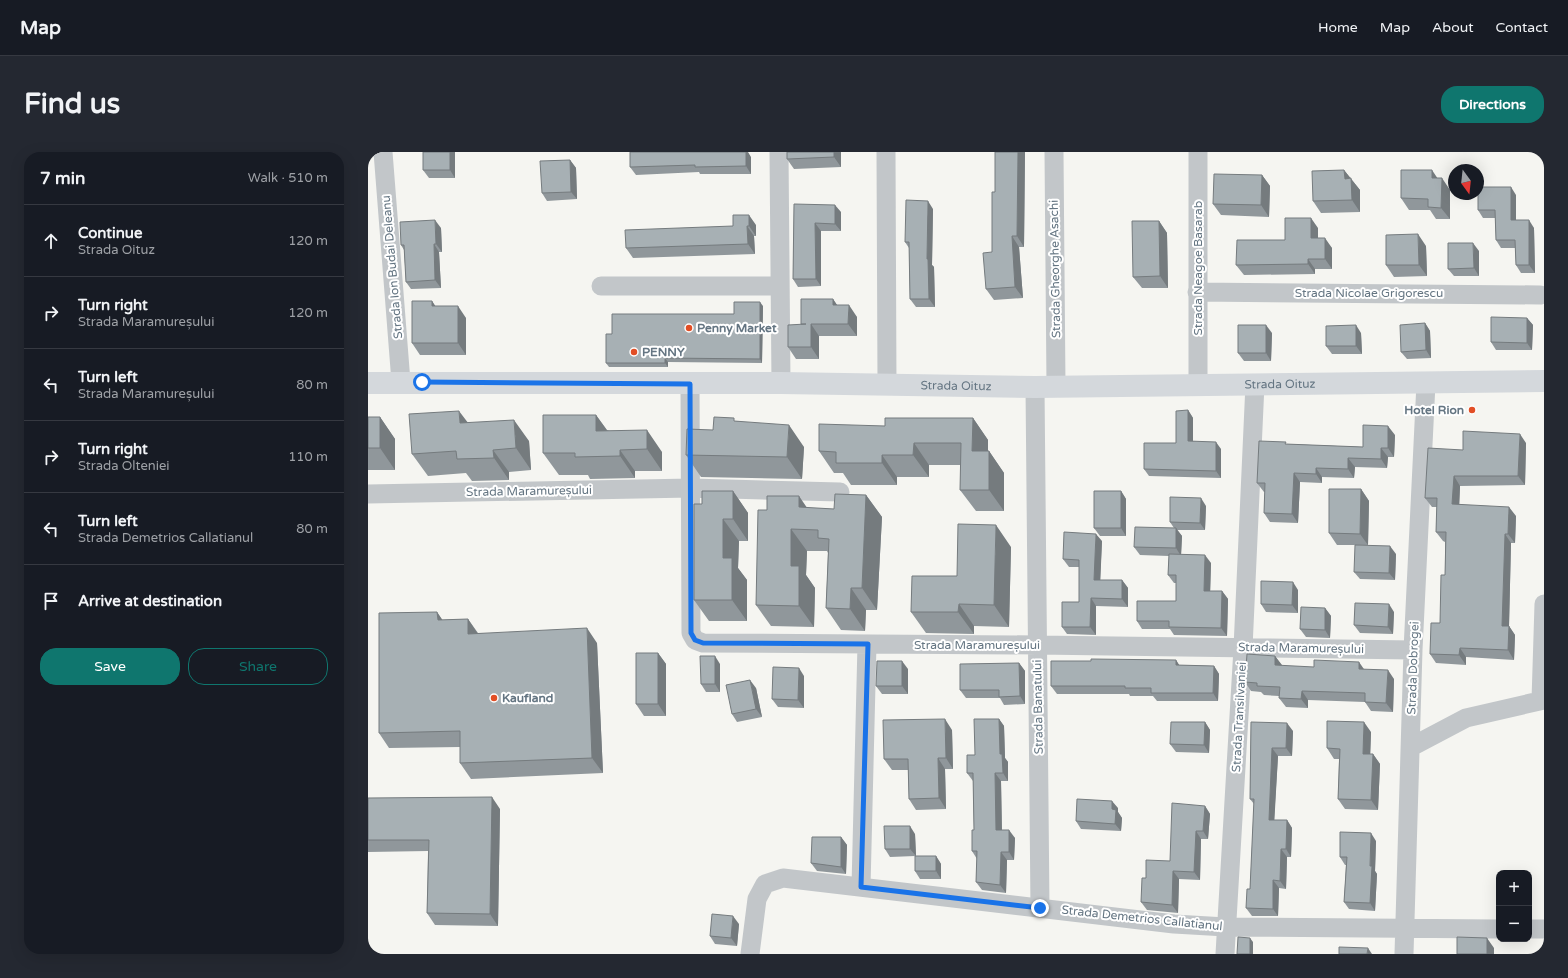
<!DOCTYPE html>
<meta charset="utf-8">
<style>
:root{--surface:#171b24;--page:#242831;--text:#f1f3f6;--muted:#9ea1a6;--line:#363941;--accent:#0f766e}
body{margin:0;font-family:"Varela Round",sans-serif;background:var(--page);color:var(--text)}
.controls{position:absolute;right:12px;bottom:12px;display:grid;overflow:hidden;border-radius:8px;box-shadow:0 4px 16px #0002}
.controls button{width:36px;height:36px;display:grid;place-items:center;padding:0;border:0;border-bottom:1px solid var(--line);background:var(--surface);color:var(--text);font:20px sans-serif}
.compass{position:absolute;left:1080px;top:12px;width:36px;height:36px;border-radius:50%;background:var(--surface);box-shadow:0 4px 16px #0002;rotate:165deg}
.stop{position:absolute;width:12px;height:12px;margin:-9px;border:3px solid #1a73e8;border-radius:50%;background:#fff}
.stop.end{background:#1a73e8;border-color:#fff;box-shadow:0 1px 4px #0008}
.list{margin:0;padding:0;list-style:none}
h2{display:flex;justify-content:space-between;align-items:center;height:52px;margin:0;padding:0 16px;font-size:17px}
h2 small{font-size:13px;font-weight:400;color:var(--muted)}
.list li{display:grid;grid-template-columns:26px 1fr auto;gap:12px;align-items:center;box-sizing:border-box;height:72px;padding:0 16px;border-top:1px solid var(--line)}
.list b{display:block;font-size:15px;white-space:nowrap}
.list p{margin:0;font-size:13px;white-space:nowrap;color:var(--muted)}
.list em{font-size:13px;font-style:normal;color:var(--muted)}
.actions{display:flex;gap:8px;padding:12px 16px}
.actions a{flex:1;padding:9px 0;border:1px solid var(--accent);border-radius:16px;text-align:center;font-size:14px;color:var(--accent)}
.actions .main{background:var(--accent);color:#fff}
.icon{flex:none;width:22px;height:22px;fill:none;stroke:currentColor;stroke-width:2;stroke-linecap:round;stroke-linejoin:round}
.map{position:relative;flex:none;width:1176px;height:802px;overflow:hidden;border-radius:16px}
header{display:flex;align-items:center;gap:24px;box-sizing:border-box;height:56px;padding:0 20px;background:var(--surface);border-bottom:1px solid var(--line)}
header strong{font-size:19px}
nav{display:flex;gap:22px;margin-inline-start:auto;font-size:14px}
.intro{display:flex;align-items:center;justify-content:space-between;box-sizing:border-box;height:96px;padding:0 24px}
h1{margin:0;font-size:28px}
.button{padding:10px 18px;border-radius:16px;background:var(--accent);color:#fff;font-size:14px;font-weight:700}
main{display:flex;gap:24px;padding:0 24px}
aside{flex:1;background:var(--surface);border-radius:16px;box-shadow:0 4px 16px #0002}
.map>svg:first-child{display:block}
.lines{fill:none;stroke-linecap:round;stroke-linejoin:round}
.minor{stroke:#c2c6c9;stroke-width:19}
.major{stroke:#d4d8dc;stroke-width:22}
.wall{fill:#90979b}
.shaded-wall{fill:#757b7e}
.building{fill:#a7b0b4;stroke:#757b7e}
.route{stroke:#1a73e8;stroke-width:5}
.poi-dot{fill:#e24e25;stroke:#fff;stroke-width:1.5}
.labels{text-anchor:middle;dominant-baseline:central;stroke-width:4;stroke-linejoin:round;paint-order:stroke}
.street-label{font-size:12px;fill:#647582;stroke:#fff}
.poi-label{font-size:12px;font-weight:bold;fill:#647582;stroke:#fff;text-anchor:start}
</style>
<header>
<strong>Map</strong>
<nav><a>Home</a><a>Map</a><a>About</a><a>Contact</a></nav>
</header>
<div class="intro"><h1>Find us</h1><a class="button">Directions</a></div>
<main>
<aside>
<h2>7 min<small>Walk · 510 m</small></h2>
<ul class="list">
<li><svg class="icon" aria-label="ahead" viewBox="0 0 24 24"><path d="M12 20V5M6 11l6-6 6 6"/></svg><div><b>Continue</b><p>Strada Oituz</p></div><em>120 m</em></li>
<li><svg class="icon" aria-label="right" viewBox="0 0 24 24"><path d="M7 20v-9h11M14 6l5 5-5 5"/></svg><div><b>Turn right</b><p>Strada Maramureșului</p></div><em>120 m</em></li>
<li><svg class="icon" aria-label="left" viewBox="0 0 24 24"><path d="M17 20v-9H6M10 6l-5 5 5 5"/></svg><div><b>Turn left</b><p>Strada Maramureșului</p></div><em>80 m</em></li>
<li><svg class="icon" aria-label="right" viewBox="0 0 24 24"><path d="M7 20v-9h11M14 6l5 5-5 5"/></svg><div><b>Turn right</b><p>Strada Olteniei</p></div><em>110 m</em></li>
<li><svg class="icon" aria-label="left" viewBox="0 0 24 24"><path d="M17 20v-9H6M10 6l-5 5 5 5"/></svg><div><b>Turn left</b><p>Strada Demetrios Callatianul</p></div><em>80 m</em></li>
<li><svg class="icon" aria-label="arrive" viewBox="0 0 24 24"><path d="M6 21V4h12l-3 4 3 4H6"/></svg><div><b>Arrive at destination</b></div></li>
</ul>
<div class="actions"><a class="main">Save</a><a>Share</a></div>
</aside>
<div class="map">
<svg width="1176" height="802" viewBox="0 0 1176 802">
<rect width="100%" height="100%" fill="#f5f5f1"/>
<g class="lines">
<path class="minor" d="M15 0 33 230
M411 0 413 231
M518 0 519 233
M686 0 688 234
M233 134H412
M829 140 1172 143
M322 231 323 481 327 488 335 491 669 493 1045 498
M830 233V0
M667 235 672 756
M0 342 323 336 472 340
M1173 548 1176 452
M1043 595 1098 566 1176 548
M493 735 499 492
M1161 777H1176
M382 802 389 747 397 732 415 726 806 772 858 775 1131 777
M857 802 875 496 887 232
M1036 802 1045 498 1058 231"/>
<path class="major" id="s1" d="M0 231H413L667 235 1176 229"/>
</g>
<path class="wall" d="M55 0H87V26H61L55 18Z
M473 0V15L426 17 419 7Z
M627 0H657L656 95H651L655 146 626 148 618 137 624 100 627 40Z
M383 5V22H332L331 20 268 23 262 15Z
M202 8 208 16 209 47 179 49 174 41Z
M976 18 992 38V60L953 61 945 49Z
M894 23 902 34 901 65 853 63 845 52Z
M1070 26 1082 38V67H1068L1062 58H1041L1033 46Z
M1148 43V68L1166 76 1167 121H1153L1148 113 1147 96H1133L1128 88 1127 66H1115L1110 58Z
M426 52 473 60V79H453V134L430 135 425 127Z
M565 57 564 113 566 115 567 155H548L542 147 541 96 537 90Z
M791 69 799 81 800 136H774L765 125Z
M388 73V84H386L387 102 265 106 258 96 365 74Z
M73 76 74 100H71L73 136 43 137 38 130 36 98 33 93Z
M950 76V86L964 96V117H947V122L876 123 868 113 917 88Z
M1058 94 1059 124 1026 125 1018 113Z
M1111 99V124H1086L1080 117Z
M465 147 469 153 489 165V184H451V207H428L420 195 433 172Z
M64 149 67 154 98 166V203H52L44 191Z
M395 154 394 211 300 210V215H241L238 211 244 182 366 162Z
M1159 166 1165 173 1164 198H1128L1123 190Z
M1057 171 1062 179 1063 206 1039 207 1033 200Z
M904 181 903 209H876L870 201Z
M993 181 994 202H964L958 194Z
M820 258 825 266V289L853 297V326L781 324 776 317 808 291Z
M228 263 239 278 294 300V319H267V326L222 327 220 323H191L175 301Z
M0 265H12L27 287V318H0Z
M605 266 620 288V299H621L636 321V359H608L592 338 593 313H561V325H529V333H483L475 321H466L451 299 517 274Z
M369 269 436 295 434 327 333 325 318 303 345 278Z
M100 271 161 289 163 318 141 320V328L104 329 98 321 60 324 44 302Z
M1027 283 1026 305H1020L1019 316 987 315 986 326 954 325V331L932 330 930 371 902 370 896 361 897 340H896L889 331 919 292 995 295Z
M1158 291 1157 333 1092 334 1091 352 1148 364 1147 391H1143L1141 474 1147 483 1146 508 1098 505V513L1068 511 1062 502 1072 471 1077 423V390L1075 389 1068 380 1069 355H1064L1057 346 1095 298Z
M993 337 1001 349 1000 393H969L961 381Z
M365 339 380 361V389H371L370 416 379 428V469H341L326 448 334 352Z
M753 339 758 347V384H732L726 376Z
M498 343 514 365 509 458H498L497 479 473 478 458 456 460 401 459 399H439L438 423 447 436 446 475 403 474 388 453 399 358 439 356 466 357Z
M838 354 837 378H809L814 384 813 403 843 411 842 439H854L860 447 859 484 806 483 802 477H774L769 469 808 449V431H806L800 423 801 404 772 403 766 395 806 376 802 370Z
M734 389 732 428H754L760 436V455L728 454V483L699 482 694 475 711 450V415H701L695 407Z
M643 395 641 475 606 474V482L558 481 543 460 589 424Z
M1028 402 1027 428 992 427 986 420Z
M930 438V461L898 460 893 452Z
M957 456 963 464 962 486 938 485 932 477Z
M69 460 74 468 100 467 110 481 229 491 235 621 103 627 92 611V595L21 596 11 581Z
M1026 460 1025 482 992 481 986 473Z
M290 501 298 512V564H276L268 552Z
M907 504 914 514 996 517 1026 527 1025 560 1003 559 997 550 940 548V556L918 555 911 546V544L896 543 893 540 883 539 877 530Z
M808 508 811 513 846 514 851 522 850 549H789L785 544H762L761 542H689L683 534Z
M651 511 657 519V552L636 553 632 546H598L592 538Z
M352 512V540H338L333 532Z
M540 517V542H514L508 534Z
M436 524V556L410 555 404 547Z
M388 536 394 565 369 570 364 562Z
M631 567 636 574 637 606 640 610V629H633L634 678 647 686 646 708H639L638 741 614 738 608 730 609 707 604 699 606 678 605 629 599 621 607 603Z
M837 570 842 578 841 601 808 600 802 592Z
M883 570 925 579 924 604H910L906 668H919L924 676 923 705H919L918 737 911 736 910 764H884L878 756 882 737 886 652 882 647Z
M584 578 585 617H577L578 657 548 658 541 647 540 618H524L516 607Z
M1003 580 1002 602H1005L1012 612 1010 658 977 657 970 647 971 607H966L959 596Z
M0 646 132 657 130 774 67 773 59 761 60 699 0 700Z
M837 654 842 662 840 687H833L832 728 811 727 810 761 779 758 773 750 778 726 802 709Z
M750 656V660L754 666 753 679 713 677 708 669Z
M547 682 548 704H568L573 712V727H552L547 719V704L522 705 517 697Z
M473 685 479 693 478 722 449 719 443 711Z
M1008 689 1007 719 1009 722 1007 759 981 757 976 750 978 713H977L972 705Z
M371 772 369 794 347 792 342 784Z"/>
<path class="shaded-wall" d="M82 0H87V26L82 18Z
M378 0H380L383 5V22L378 14Z
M466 0H473V15L466 5Z
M650 0H657L656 95 649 84Z
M202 8 208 16 209 47 203 40Z
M976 18 992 38V60L984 48 977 27Z
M1064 18 1072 30 1064 26Z
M894 23 902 34 901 65 893 53Z
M1074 26 1082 38V67L1073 56Z
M1143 35 1148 43V76L1143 68Z
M560 49 565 57 564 113 566 115 567 155 561 147 559 107Z
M467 53 473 60V79L467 72Z
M381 63 388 73V84L381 74Z
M943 66 950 76V96L943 86Z
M67 68 73 76 74 100 68 92Z
M1161 68 1166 76 1167 121 1161 113Z
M791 69 799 81 800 136 792 124Z
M447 71 453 79V134L448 127Z
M379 74 386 84 387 102 380 92Z
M1050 82 1058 94 1059 124 1051 113Z
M644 84 651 95 655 146 647 135Z
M957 86 964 96V117L957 107Z
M1105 91 1111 99V124L1106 116Z
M66 92 71 100 73 136 67 128Z
M940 107 947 117V122L940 112Z
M465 147 473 159 465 153Z
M64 149 72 161 64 154Z
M392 150 395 154 394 211 392 207Z
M481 153 489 165V184L480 172Z
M90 154 98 166V203L90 191Z
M1159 166 1165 173 1164 198 1159 191Z
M1057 171 1062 179 1063 206 1058 198Z
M443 172 451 184V207L443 195Z
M898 173 904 181 903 209 898 201Z
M988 173 993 181 994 202 988 194Z
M297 206 300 210V215L297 211Z
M820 258 825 266V296L820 289Z
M91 259 107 280 92 271Z
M228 263 243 284 228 279Z
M12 265 27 287V318L12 296Z
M605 266 620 288V321L604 299Z
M146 268 161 289 163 318 148 296Z
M421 273 436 295 434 327 419 305Z
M1020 274 1027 283 1026 305 1020 296Z
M279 278 294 300V319L279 297Z
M1152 282 1158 291 1157 333 1150 324Z
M848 290 853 297V326L848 319Z
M546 291 561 313V325L545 303Z
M1013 296 1020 305 1019 316 1013 307Z
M125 298 141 320V328L126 306Z
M252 298 267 319V326L252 304Z
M621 299 636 321V359L621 338Z
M514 303 529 325V333L514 311Z
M980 306 987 315 986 326 980 317Z
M948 316 954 325V331L948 322Z
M926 321 932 330 930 371 924 362Z
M1086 324 1092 334 1091 361 1084 352Z
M993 337 1001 349 1000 393 992 382Z
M365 339 380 361V389L365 367Z
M753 339 758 347V384L753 376Z
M498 343 514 365 509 458 494 436Z
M431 344 446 366 431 355Z
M833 346 838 354 837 378 832 371Z
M1141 355 1148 364 1147 391 1140 382Z
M355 367 371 389 370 416 379 428V469L364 448 355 406Z
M628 373 643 395 641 475 626 453Z
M808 376 814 384 813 404 808 396Z
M423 377 439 399 438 423 447 436 446 475 431 454 423 414Z
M728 382 734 389 732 436 726 428Z
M1137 382 1143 391 1141 474 1147 483 1146 508 1140 498 1134 474Z
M1022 394 1028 402 1027 428 1021 421Z
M837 403 843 411 842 447 836 439Z
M754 428 760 436V455L754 447Z
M925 430 930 438V461L924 453Z
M483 436 498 458 497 479 482 457Z
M854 439 860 447 859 484 853 476Z
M723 446 728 454V483L722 475Z
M591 452 606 474V482L590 460Z
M1021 452 1026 460 1025 482 1020 475Z
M957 456 963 464 962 486 957 478Z
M69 460 80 476 70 468Z
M100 467 110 482H100Z
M219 476 229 491 235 621 224 606Z
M1092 496 1098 505V513L1091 503Z
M290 501 298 512V564L290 552Z
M347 504 352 512V540L347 532Z
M907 504 914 513 913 523 907 513Z
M808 508 813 516 808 513Z
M534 509 540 517V542L534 534Z
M991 510 998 520 991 517Z
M651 511 657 519V552L652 544Z
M846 514 851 522 850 549 845 541Z
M431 516 436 524V556L430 548Z
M1020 518 1026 527 1025 560 1018 551Z
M382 528 388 536 394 565 388 557Z
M934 539 940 548V556L933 547Z
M577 567 584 578 585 617 578 606Z
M631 567 636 574 637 606 640 610V629L635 621 632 602Z
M837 570 842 578 841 601 836 593Z
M996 570 1003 580 1002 612 995 602Z
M919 571 925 579 924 604 918 596Z
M904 596 910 604 906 675 901 668Z
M1005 602 1012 612 1010 658 1003 648Z
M570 606 577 617 578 657 571 646Z
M627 621 633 629 634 686 628 678Z
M124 645 132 657 130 774 122 762Z
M744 649 750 656V660L754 666 753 679 747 672 744 657Z
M837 654 842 662 840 687 835 679Z
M919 668 924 676 923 705 918 697Z
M542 674 547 682 548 704 542 697Z
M641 678 647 686 646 708 641 700Z
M828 679 833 687 832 728 826 720Z
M1003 681 1008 689 1007 719 1009 722 1007 759 1002 751Z
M473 685 479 693 478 722 473 715Z
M913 697 919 705 918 737 912 729Z
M633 700 639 708 638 741 632 733Z
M568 704 573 712V727L568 719Z
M805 719 811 727 810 761 804 753Z
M905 728 911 736 910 764 905 757Z
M365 764 371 772 369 794 363 786Z
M882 786 885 790V802H882Z
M1119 786 1126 796V802H1119Z
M1000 796 1004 802H999Z"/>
<path class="building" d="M55 0H82V18H55Z
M262 0H378V14L327 15V13L262 15Z
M419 0H466V5L419 7Z
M627 0H650L649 84H644L647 135 618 137 615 101 624 100V40H627Z
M202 8 203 40 174 41 172 9Z
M976 18 977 27 983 26 984 48 945 49 944 19Z
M1033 18H1064V26H1074L1073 56 1060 55V47L1033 46Z
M846 22 894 23 893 53 845 52Z
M1110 35H1143V68H1161V113H1148L1147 88H1128L1127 58H1110Z
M538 48 560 49 559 107H560L561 147H542L541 90H537Z
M426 52 467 53V72L447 71 448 127H425Z
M365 63H381V74H379L380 92 258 96 257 78 365 74Z
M917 66H943V86H957V107H940V112L868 113 869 88H917Z
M67 68 68 92H66L67 128 38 130 36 93H33L32 70Z
M764 69H791L792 124 765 125Z
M1050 82 1051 113H1018V83Z
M1080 91H1105L1106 116 1080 117Z
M433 147H465V153H481L480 172H443V195H420V173L438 172H433Z
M44 149H64V154H90V191H44Z
M366 150H392V207L297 206V211H238V182H244V162H366Z
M1123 165 1159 166V191L1123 190Z
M1057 171 1058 198 1033 200 1032 173Z
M870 173H898V201H870Z
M988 173V194H958V174Z
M820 258V289L848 290V319L776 317V291H808V259Z
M91 259 92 271 146 268 148 296 125 298 126 306 89 307 88 299 44 302 41 262Z
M175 263H228V279L279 278V297L252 298V304L207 305V301H175Z
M0 265H12V296H0Z
M346 265 366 266V269L421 273 419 305 318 303 319 277 345 278Z
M517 266H605L604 299H621V338H592L593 291H546L545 303H514V311H468V300L451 299V272L517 274Z
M995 273 1020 274V296H1013V307L980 306V317L948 316V322L926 321 924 362 896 361 897 331H889L891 289 918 290 917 292 995 295Z
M1095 279 1152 282 1150 324H1086L1084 352 1141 355 1140 382H1137L1134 474H1141L1140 498 1092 496 1091 503 1062 502 1063 471H1072L1073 423H1077L1078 380H1068L1069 346H1057L1060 296 1095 298Z
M961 337H993L992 382 961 381Z
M334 339H365V367H355V406H364V448H326V352H334Z
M726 339H753V376H726Z
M467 342 498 343 494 436H483L482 457 458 456 461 387 450 386V378L423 377V414H431V454L388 453 390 358H399V344H431V355L466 357Z
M802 345 833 346 832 371 802 370Z
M590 372 628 373 626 453 591 452 590 460H543L544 424H589Z
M767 375 808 376V396L766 395Z
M696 380 728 382 726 428H754V447L723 446 722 475H694V450H711V408L695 407Z
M987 393 1022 394 1021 421 986 420Z
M801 402 837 403 836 439H854L853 476 801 475V469H769V449H808V423H800Z
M893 429 925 430 924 453 893 452Z
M987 451 1021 452 1020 475 986 473Z
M933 455 957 456V478L932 477Z
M69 460 70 468 100 467V482L219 476 224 606 92 611V579L11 581V461Z
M268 501H290V552H268Z
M879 502 907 504V513L946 515V508L991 510V517L1020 518 1018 551 997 550V541L934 539 933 547 911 546 912 535 889 534V531L877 530Z
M332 504H347V532H333Z
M723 507 808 508V513L846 514 845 541H783V536H757V534H683V509H723Z
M509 509H534V534H508Z
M651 511 652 544 631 545V538H592V512Z
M405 515 431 516 430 548 404 547Z
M382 528 388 557 364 562 358 533Z
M577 567 578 606H570L571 646 541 647 540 607H516L515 568Z
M606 567H631L632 602H634L635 621H627L628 678H641V700H633L632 733 608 730 609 699H604V678H606L605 621H599V603H607Z
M959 569 996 570 995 602H1005L1003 648 970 647 972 597 959 596Z
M803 570H837L836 593 802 592Z
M883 570 919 571 918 596H904L901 668H919L918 697H913L912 729 905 728V757L878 756 879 737H882L886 647H882Z
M124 645 122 762 59 761 61 688H0V646Z
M709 647 744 649V657L748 658 747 672 708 669Z
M804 651 837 654 835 679H828L826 720 805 719 804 753 773 750 774 726H778V708L802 709Z
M516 674H542V697H517Z
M972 680 1003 681 1002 714H1004L1002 751 976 750 979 705H972Z
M444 685H473V715L443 711Z
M547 704H568V719H547Z
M344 762 365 764 363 786 342 784Z
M870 785 882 786V802H869Z
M1089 785 1119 786V802H1089Z
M971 795 1000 796 999 802H971Z"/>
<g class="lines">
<path class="route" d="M54 230 322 232 323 481 327 488 335 491 500 492 493 735 672 756"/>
</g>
<g class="poi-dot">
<circle cx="321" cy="176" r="4"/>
<circle cx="266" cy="200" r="4"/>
<circle cx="1104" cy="258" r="4"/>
<circle cx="126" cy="546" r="4"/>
</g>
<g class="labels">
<g class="street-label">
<text transform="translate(24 115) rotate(-95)">Strada Ion Budai Deleanu</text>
<text transform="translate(830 116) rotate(-90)">Strada Neagoe Basarab</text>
<text transform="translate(687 117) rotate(-91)">Strada Gheorghe Asachi</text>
<text x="1001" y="141">Strada Nicolae Grigorescu</text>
<text stroke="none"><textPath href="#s1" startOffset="912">Strada Oituz</textPath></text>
<text stroke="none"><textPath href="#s1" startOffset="588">Strada Oituz</textPath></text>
<text transform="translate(161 339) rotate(-1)">Strada Maramureșului</text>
<text x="609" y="493">Strada Maramureșului</text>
<text transform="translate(933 496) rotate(1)">Strada Maramureșului</text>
<text transform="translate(1045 516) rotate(-88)">Strada Dobrogei</text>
<text transform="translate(670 555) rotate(-91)">Strada Banatului</text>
<text transform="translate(871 565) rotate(-87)">Strada Transilvaniei</text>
<text transform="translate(774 766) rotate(6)">Strada Demetrios Callatianul</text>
</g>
<g class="poi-label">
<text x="329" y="176">Penny Market</text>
<text x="274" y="200">PENNY</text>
<text x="1096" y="258" text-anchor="end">Hotel Rion</text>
<text x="134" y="546">Kaufland</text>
</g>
</g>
</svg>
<div class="controls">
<button>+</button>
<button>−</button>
</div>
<svg class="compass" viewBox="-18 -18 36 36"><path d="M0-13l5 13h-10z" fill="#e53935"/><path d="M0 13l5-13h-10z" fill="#9ea1a6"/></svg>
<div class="stop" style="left:54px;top:230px"></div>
<div class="stop end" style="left:672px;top:756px"></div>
</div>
</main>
